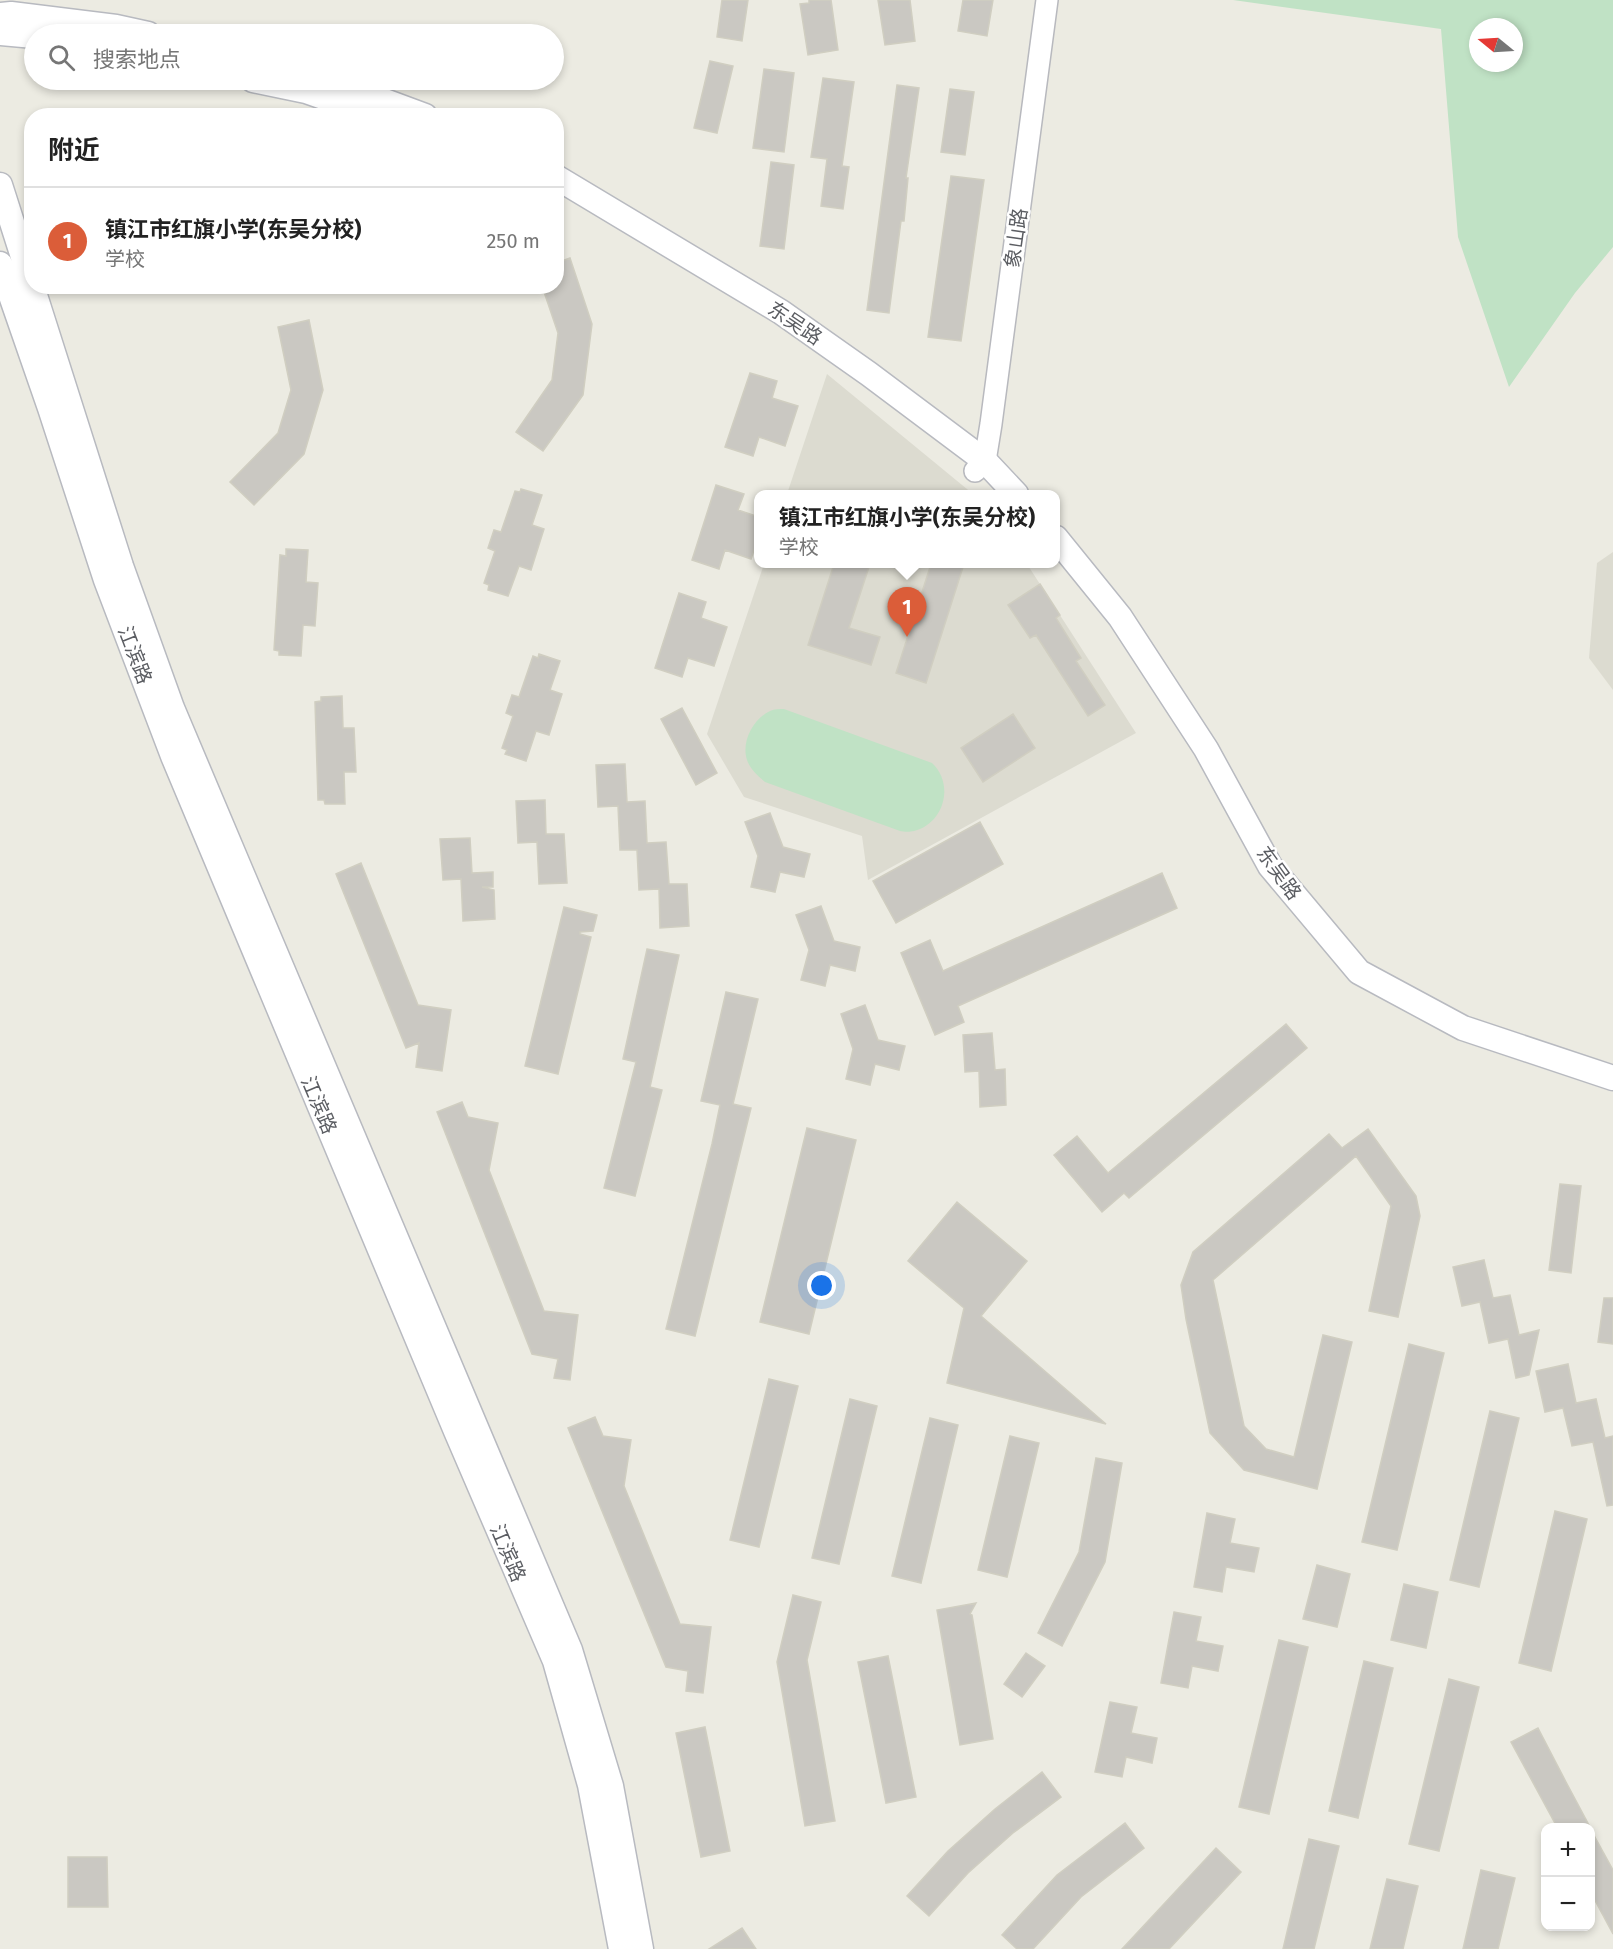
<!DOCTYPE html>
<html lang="zh">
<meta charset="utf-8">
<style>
:root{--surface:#fff;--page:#f2f2f2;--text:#222;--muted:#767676;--line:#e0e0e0;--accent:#db5d39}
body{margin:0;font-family:"Fira Sans","Noto Sans SC",sans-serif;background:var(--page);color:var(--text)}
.controls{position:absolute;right:18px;bottom:18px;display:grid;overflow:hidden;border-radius:12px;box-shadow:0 3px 9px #0003}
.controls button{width:54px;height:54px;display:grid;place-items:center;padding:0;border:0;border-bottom:2px solid var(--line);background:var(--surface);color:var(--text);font:30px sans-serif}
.compass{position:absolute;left:1469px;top:18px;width:54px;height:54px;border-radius:50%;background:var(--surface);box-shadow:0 3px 9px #0003;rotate:288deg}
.you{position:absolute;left:822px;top:1286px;width:21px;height:21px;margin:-15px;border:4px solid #fff;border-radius:50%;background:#1a73e8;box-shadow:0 0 0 9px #1a73e833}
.badge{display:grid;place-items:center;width:39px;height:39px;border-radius:50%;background:var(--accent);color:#fff;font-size:20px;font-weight:700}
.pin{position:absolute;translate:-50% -50px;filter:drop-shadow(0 2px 3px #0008)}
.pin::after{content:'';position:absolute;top:32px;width:21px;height:18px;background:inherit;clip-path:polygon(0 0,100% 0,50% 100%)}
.popup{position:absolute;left:754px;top:490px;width:306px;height:78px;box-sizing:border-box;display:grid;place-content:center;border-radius:12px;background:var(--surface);filter:drop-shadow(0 2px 4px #0005);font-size:20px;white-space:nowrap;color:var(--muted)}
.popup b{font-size:22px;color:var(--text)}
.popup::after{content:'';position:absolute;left:50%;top:100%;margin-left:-12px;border:12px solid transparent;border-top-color:var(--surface)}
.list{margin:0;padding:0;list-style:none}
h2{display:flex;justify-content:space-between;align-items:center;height:78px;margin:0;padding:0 24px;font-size:26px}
h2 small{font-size:20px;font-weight:400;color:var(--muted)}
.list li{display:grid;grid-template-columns:39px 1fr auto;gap:18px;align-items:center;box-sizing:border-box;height:108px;padding:0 24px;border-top:2px solid var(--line)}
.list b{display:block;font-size:22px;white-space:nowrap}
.list p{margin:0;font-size:20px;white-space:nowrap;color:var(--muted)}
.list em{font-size:20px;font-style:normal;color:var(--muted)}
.icon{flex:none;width:33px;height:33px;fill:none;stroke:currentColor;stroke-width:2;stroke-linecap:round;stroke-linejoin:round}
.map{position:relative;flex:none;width:1613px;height:1949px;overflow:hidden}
.search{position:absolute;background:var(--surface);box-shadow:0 3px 9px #0003;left:24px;top:24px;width:540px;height:66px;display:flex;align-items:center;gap:15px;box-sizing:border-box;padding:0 21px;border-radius:33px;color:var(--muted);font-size:22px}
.panel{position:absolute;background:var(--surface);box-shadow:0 3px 9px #0003;left:24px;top:108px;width:540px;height:186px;border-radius:24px}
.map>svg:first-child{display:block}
.education{fill:#dcdbd0}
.green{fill:#c0e2c5;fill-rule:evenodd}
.building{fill:#cac8c2;stroke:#d0cec1;stroke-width:1.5}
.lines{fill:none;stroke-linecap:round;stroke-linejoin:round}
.tertiary-casing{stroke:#b8b9be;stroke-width:24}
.secondary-casing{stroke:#b8bac0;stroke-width:27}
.tertiary{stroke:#fff;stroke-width:21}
.secondary{stroke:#fff;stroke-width:24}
.labels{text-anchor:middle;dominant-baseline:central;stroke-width:5;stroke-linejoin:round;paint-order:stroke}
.street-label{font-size:20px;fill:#5b5d62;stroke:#fff}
</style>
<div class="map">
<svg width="1613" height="1949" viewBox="0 0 1613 1949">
<rect width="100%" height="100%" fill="#ecebe2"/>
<path class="education" d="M827 374 973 494H787Z
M1613 552V690L1589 658 1597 563Z
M764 564H1027L1136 733 868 880 862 836 744 797 707 734Z"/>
<path class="green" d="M1233 0H1613V247L1575 293 1509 387 1458 237 1441 29ZM1478 27H1514V63H1478Z
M784 709 932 763C955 784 944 824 914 831 910 832 904 832 900 831L765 782C758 776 750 769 747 760 741 742 753 719 770 711 774 709 780 709 784 709Z"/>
<path class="building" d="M722 0H748L742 41 717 37Z
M809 0H831L838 50 808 55 800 4 809 3Z
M878 0H910L915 41 885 45Z
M963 0H993L987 36 958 31Z
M710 61 733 66 717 133 694 128Z
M764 69 794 73 784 152 753 148Z
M823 78 854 82 842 166 849 167 843 209 821 206 827 159 811 157Z
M897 85 919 88 906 178H908L904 221H901L889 313 867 310Z
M950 89 974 92 965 155 941 152Z
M771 162 794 165 784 249 760 246Z
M951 176 984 180 961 341 928 337Z
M570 258 592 324 583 395 543 451 516 432 552 380 558 333 542 286H556V263Z
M309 320 323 390 304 454 254 505 230 482 278 433 291 390 278 327Z
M750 373 777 381 772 398 798 406 785 446 759 437 753 456 725 447Z
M716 485 744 494 738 510 759 517V536L751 559 725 550 719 569 692 560Z
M521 489 542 495 532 525 544 529 531 570 519 566 508 596 488 590 489 585 484 583 495 551 488 548 494 530 501 532 515 491 520 492Z
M286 549 308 550 306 582 318 583 315 626 303 625 301 656 279 655V651L274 650 280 555 286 556Z
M834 564H870L849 628 880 637 871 665 808 645Z
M931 564H964L926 683 896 673Z
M1040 584 1060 615 1056 618 1081 658 1076 661 1105 705 1088 716 1036 635 1030 638 1008 605Z
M679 593 706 602 701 618 727 627 714 666 688 658 682 677 655 668Z
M539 654 560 661 550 690 562 694 549 735 536 731 526 761 505 754 507 750 502 748 513 716 506 713 512 695 519 697 533 656 538 658Z
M342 696 343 728H354L356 772H344L345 804H325L324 800H318L315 702 321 701V697Z
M682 708 717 773 696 785 661 719Z
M1013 714 1035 748 983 782 961 748Z
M625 764 627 802 645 801 647 843 666 842 669 884H687L689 926 660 928 659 889 639 890 637 850H620L618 806 598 807 596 765Z
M545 800 546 834H564L567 883 539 884 537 842 518 843 516 801Z
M770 813 783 847 810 854 804 877 780 872 775 892 751 887 758 856 745 822Z
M980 822 1003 864 896 923 873 881Z
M470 838 472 873 493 872V887H482L494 890 495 919 463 921 461 879 443 880 440 839Z
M361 863 418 1005 451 1010 442 1071 416 1067 419 1043 406 1048 336 874Z
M1162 873 1177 908 958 1006 964 1022 935 1035 901 953 930 940 943 971Z
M821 906 834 941 860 947 855 971 830 965 825 986 801 980 809 950 796 915Z
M564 907 597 915 593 931 580 932V934L591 937 558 1074 525 1066Z
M647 949 679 955 650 1087 662 1090 635 1196 604 1188 636 1062 623 1059Z
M726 992 758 999 733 1104 751 1108 695 1336 666 1329 712 1144 720 1105 701 1101Z
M865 1005 878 1040 905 1046 899 1070 875 1064 870 1085 846 1079 853 1049 841 1014Z
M1286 1024 1307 1048 1129 1198 1124 1193 1102 1212 1054 1155 1077 1136 1108 1173Z
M992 1033 995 1070 1005 1069 1006 1105 980 1107 979 1071 965 1072 963 1035Z
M462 1102 468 1117 498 1123 489 1170 544 1311 578 1315 570 1380 554 1378 558 1359 532 1354 437 1112Z
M807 1128 856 1140 809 1334 760 1322Z
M1368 1129 1416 1196 1420 1216 1398 1317 1369 1311 1391 1206 1356 1156 1213 1280 1244 1426 1266 1449 1294 1457 1323 1335 1352 1342 1317 1489 1244 1470 1210 1433 1186 1319 1181 1285 1193 1252 1329 1134 1342 1148Z
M1560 1184 1581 1186 1571 1273 1549 1270Z
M957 1202 1027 1261 981 1316 1106 1424 947 1383 964 1308 908 1261Z
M1484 1260 1493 1298 1510 1295 1519 1335 1539 1330 1529 1375 1516 1378 1508 1339 1489 1343 1480 1302 1462 1306 1453 1267Z
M1604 1298H1613V1344L1598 1342Z
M1409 1344 1444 1353 1397 1550 1362 1542Z
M1568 1364 1576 1403 1596 1399 1605 1438 1613 1436V1505L1607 1506 1593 1442 1572 1446 1563 1408 1545 1412 1536 1371Z
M769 1379 798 1386 759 1547 730 1540Z
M850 1399 877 1406 839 1564 812 1558Z
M1490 1411 1519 1418 1479 1587 1450 1580Z
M595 1417 603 1436 631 1440 624 1486 680 1624 711 1627 703 1693 686 1691 688 1671 666 1667 568 1428Z
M930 1418 958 1425 921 1583 892 1576Z
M1010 1436 1039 1443 1007 1577 978 1570Z
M1096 1458 1122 1463 1105 1562 1062 1646 1038 1633 1079 1552Z
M1555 1511 1587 1519 1551 1671 1519 1663Z
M1207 1513 1235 1519 1230 1543 1259 1548 1254 1572 1226 1567 1222 1592 1194 1587Z
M1317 1565 1350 1574 1337 1627 1303 1619Z
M1404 1584 1438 1592 1426 1648 1391 1640Z
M793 1595 821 1602 807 1660 835 1821 805 1826 777 1662Z
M976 1603 970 1614 972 1615 993 1739 960 1745 937 1610Z
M1174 1612 1201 1617 1196 1641 1223 1646 1218 1671 1192 1666 1188 1688 1161 1683Z
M1279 1640 1308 1647 1269 1814 1239 1807Z
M1026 1653 1045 1666 1022 1697 1004 1684Z
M888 1656 916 1797 886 1803 858 1662Z
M1364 1661 1393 1668 1358 1818 1329 1811Z
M1449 1679 1479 1687 1439 1851 1409 1844Z
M1110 1702 1137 1707 1131 1733 1157 1738 1152 1763 1126 1757 1122 1777 1095 1772Z
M705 1727 730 1851 701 1857 676 1733Z
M1538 1728 1566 1782 1590 1827H1557L1511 1742Z
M1042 1772 1061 1797 1013 1833 968 1873 929 1916 907 1896 948 1851 995 1809Z
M1125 1823 1144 1848 1081 1897 1033 1949H1017L1002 1935 1057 1875Z
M1590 1828 1613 1870V1934L1590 1891Z
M1309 1839 1339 1846 1314 1949H1283Z
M1216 1848 1241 1872 1169 1949H1122Z
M68 1857H107L108 1907H68Z
M1481 1870 1515 1878 1498 1949H1463Z
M1387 1879 1418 1886 1403 1949H1370Z
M742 1928 756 1949H709Z"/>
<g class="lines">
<defs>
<path id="tertiary" d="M975 471 985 461 991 424 1047 0"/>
<path id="secondary" d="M0 15 11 14 116 27 148 34
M0 33 34 36
M253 80 306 91 377 116
M328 80 425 116
M556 177 781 312 869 374 985 461 1016 494
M0 185 32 285
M0 264 50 408 106 580 173 756 456 1431 555 1661 590 1785 621 1949
M32 286 121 566 172 708 570 1650 611 1786 641 1949
M1056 538 1120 617 1206 749 1270 866 1359 972 1463 1028 1613 1078"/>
</defs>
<use href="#tertiary" class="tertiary-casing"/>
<use href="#secondary" class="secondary-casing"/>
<use href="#tertiary" class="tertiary"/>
<use href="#secondary" class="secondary"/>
</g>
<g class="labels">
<g class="street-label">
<text transform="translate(1016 238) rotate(-82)">象山路</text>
<text transform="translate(795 323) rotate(34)">东吴路</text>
<text transform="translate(135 655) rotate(69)">江滨路</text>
<text transform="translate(1279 873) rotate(54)">东吴路</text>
<text transform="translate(319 1105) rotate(67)">江滨路</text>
<text transform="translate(508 1553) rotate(67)">江滨路</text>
</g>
</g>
</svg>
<div class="controls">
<button>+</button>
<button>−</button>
</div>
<svg class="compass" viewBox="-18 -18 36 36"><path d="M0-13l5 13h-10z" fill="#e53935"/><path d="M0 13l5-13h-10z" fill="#767676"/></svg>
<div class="you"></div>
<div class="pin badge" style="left:907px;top:637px">1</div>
<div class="popup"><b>镇江市红旗小学(东吴分校)</b>学校</div>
<div class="search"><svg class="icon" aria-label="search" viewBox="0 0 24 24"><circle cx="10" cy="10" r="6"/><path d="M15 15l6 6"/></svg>搜索地点</div>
<section class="panel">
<h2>附近<small></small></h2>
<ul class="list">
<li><span class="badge">1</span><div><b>镇江市红旗小学(东吴分校)</b><p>学校</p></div><em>250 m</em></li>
</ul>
</section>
</div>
